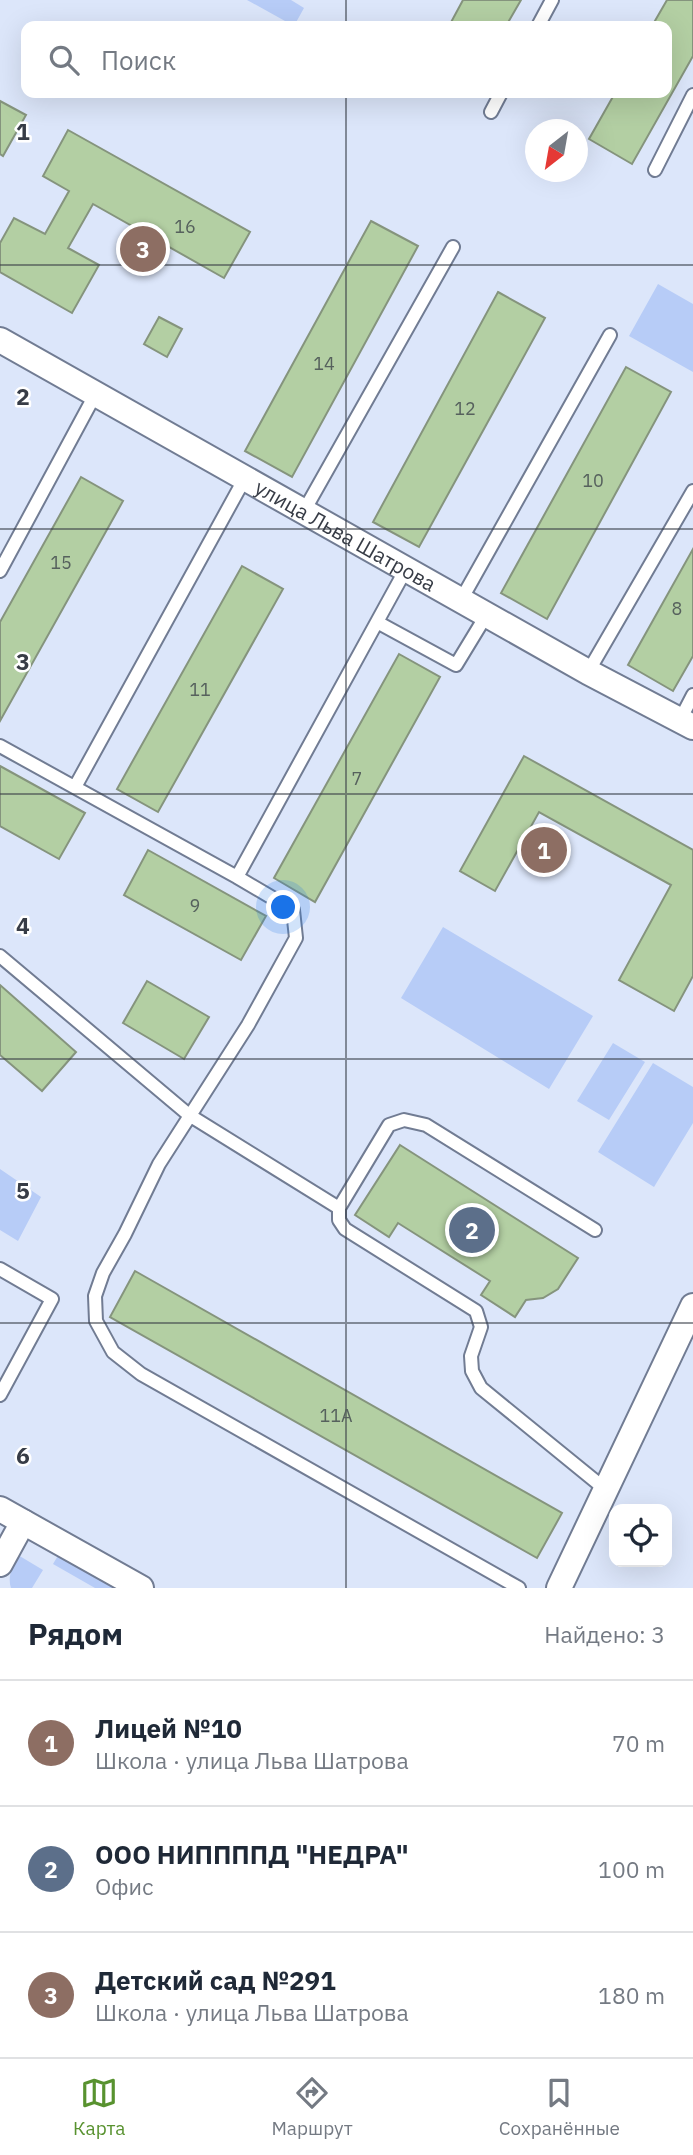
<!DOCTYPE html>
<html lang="ru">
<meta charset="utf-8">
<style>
:root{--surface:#fff;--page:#f2f2f3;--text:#1f2937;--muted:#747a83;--line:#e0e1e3;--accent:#58922f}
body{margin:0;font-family:"IBM Plex Sans",sans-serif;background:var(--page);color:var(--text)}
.controls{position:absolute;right:21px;bottom:21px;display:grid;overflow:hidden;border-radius:14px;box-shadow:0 7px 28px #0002}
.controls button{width:63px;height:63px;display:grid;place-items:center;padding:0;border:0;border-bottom:2px solid var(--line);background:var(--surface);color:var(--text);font:35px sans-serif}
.compass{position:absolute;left:525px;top:119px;width:63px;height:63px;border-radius:50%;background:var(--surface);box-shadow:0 7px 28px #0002;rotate:211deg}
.you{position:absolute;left:284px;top:908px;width:24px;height:24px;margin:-18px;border:5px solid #fff;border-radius:50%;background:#1a73e8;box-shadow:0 0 0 10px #1a73e833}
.badge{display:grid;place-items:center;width:46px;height:46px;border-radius:50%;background:var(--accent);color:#fff;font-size:23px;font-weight:700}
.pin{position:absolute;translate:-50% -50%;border:4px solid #fff;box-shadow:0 2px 7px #0006}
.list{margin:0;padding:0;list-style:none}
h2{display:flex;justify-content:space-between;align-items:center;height:91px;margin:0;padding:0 28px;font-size:30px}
h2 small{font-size:23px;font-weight:400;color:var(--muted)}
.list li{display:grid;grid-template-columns:46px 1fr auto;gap:21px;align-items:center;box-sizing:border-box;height:126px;padding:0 28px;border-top:2px solid var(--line)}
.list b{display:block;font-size:26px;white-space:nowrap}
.list p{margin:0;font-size:23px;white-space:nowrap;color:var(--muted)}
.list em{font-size:23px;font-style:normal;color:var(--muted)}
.icon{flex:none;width:38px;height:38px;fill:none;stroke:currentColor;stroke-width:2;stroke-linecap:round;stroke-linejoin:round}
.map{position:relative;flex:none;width:693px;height:1588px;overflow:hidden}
.search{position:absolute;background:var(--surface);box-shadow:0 7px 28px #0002;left:21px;right:21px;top:21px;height:77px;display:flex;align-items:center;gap:18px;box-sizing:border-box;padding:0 24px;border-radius:14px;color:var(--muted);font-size:26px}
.sheet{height:469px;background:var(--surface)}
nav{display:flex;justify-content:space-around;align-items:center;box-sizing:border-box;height:98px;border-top:2px solid var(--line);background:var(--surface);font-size:19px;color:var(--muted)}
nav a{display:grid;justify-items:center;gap:4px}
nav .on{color:var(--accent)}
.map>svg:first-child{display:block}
.green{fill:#b7ccf7}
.building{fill:#b3cfa3;stroke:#85947d;stroke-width:2}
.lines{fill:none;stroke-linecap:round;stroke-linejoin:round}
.service-casing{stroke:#717c93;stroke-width:16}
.minor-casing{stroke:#717c93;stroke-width:28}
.service{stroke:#fff;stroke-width:12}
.minor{stroke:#fff;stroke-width:24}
.grid{fill:none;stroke:#373c46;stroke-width:2;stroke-opacity:0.55}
.labels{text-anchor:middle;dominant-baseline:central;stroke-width:5;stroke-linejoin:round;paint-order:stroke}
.number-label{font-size:18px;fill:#56615d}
.street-label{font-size:21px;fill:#373c46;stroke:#fff}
.grid-label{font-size:23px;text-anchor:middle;font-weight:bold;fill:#373c46;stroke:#fff;stroke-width:5;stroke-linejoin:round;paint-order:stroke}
</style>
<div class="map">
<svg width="693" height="1588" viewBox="0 0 693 1588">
<rect width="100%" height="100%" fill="#dce6fa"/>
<path class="green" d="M247 0H291L304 8 294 26Z
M658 284 693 304V372L629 336Z
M443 927 593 1016 549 1089 401 998Z
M613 1043 645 1062 609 1120 577 1101Z
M653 1063 693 1087V1123L654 1187 598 1152Z
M0 1169 41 1197 18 1241 0 1230Z
M62 1549 130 1588H95L53 1564Z
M18 1555 43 1570 32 1588H11C7 1576 13 1566 18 1555Z"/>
<path class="building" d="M463 0H521L506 26H449Z
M667 0H693V56L632 164 589 139 615 93H667V26H652Z
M0 101 26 115 3 156 0 154Z
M68 130 250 232 224 278 93 204 68 248 99 265 72 313 0 272V243L14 218 45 234 69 191 43 176Z
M371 221 418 246 292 477 245 451Z
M498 292 545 318 419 547 373 522Z
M159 317 182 329 167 357 144 344Z
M626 367 671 392 547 619 501 593Z
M81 477 123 501 0 721V622Z
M693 549V656L673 691 628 665Z
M242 566 283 589 158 812 117 789Z
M399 654 440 677 315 902 274 878Z
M524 756 693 850V976L674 1011 619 980 671 885 539 812 495 891 460 871Z
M0 766 85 813 59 859 0 826Z
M148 850 266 916 241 960 124 895Z
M147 981 209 1017 184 1059 123 1023Z
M0 985 76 1052 42 1091 0 1055Z
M400 1145 578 1258 558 1289 543 1298 526 1300 515 1317 481 1295 490 1281 398 1223 389 1237 355 1215Z
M135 1271 562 1513 537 1558 110 1317Z"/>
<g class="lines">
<defs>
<path id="service" d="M538 26 552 0
M491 112 501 93
M655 170 693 95
M304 511 453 247
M0 571 96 393
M461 600 610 335
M377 622 456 665 487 614
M588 672 693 491
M680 720 693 695
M0 746 237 877 293 910 296 938 248 1025 159 1164 125 1234 103 1273 95 1296 96 1321 113 1352 141 1374 519 1588
M75 787 245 478
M237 877 406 569
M0 956 189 1115 339 1208
M595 1230 426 1125 404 1120 389 1125 339 1208V1220L345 1229 476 1311 481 1327 471 1356 472 1371 481 1388 605 1489
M0 1269 52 1299 0 1395"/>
<g id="minor">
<path id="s1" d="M0 340 588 672 693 727"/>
<path d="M0 1509 141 1588"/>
<path d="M0 1564 23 1522"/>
<path d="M559 1588 693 1306"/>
</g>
</defs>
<use href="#service" class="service-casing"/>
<use href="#minor" class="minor-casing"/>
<use href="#service" class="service"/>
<use href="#minor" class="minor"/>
</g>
<path class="grid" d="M346 0V26M346 93V1588M0 265H693M0 529H693M0 794H693M0 1059H693M0 1323H693"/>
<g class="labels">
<g class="number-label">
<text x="185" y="226">16</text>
<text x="324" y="363">14</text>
<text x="465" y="408">12</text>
<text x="593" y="480">10</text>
<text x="61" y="562">15</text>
<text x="677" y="608">8</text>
<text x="200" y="689">11</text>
<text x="357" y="778">7</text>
<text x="195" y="905">9</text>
<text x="336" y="1415">11А</text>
</g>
<g class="street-label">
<text stroke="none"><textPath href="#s1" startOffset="397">улица Льва Шатрова</textPath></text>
</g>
</g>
<g class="grid-label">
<text x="23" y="140">1</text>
<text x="23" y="405">2</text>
<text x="23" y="670">3</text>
<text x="23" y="934">4</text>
<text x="23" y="1199">5</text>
<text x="23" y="1464">6</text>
</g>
</svg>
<div class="controls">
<button><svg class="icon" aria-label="locate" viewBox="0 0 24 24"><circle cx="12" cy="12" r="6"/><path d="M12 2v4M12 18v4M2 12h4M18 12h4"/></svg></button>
</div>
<svg class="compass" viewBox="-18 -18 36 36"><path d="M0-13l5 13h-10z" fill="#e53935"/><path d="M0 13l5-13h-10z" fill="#747a83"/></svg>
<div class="you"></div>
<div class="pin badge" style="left:544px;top:850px;background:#8d6e63">1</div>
<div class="pin badge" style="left:472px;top:1230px;background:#5c6f8a">2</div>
<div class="pin badge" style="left:143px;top:249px;background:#8d6e63">3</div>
<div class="search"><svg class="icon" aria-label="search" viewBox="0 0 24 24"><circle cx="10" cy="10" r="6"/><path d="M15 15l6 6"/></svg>Поиск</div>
</div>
<section class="sheet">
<h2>Рядом<small>Найдено: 3</small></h2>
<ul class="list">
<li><span class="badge" style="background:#8d6e63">1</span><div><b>Лицей №10</b><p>Школа · улица Льва Шатрова</p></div><em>70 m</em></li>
<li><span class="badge" style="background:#5c6f8a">2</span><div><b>ООО НИППППД &quot;НЕДРА&quot;</b><p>Офис</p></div><em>100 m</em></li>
<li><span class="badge" style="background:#8d6e63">3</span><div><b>Детский сад №291</b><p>Школа · улица Льва Шатрова</p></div><em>180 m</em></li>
</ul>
</section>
<nav>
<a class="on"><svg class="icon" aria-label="map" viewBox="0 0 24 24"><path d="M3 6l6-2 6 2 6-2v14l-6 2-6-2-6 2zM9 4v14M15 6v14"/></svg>Карта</a>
<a><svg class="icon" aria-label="directions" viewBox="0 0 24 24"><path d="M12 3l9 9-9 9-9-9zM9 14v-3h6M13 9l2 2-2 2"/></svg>Маршрут</a>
<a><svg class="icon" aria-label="saved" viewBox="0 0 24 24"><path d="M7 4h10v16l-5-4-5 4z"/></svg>Сохранённые</a>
</nav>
